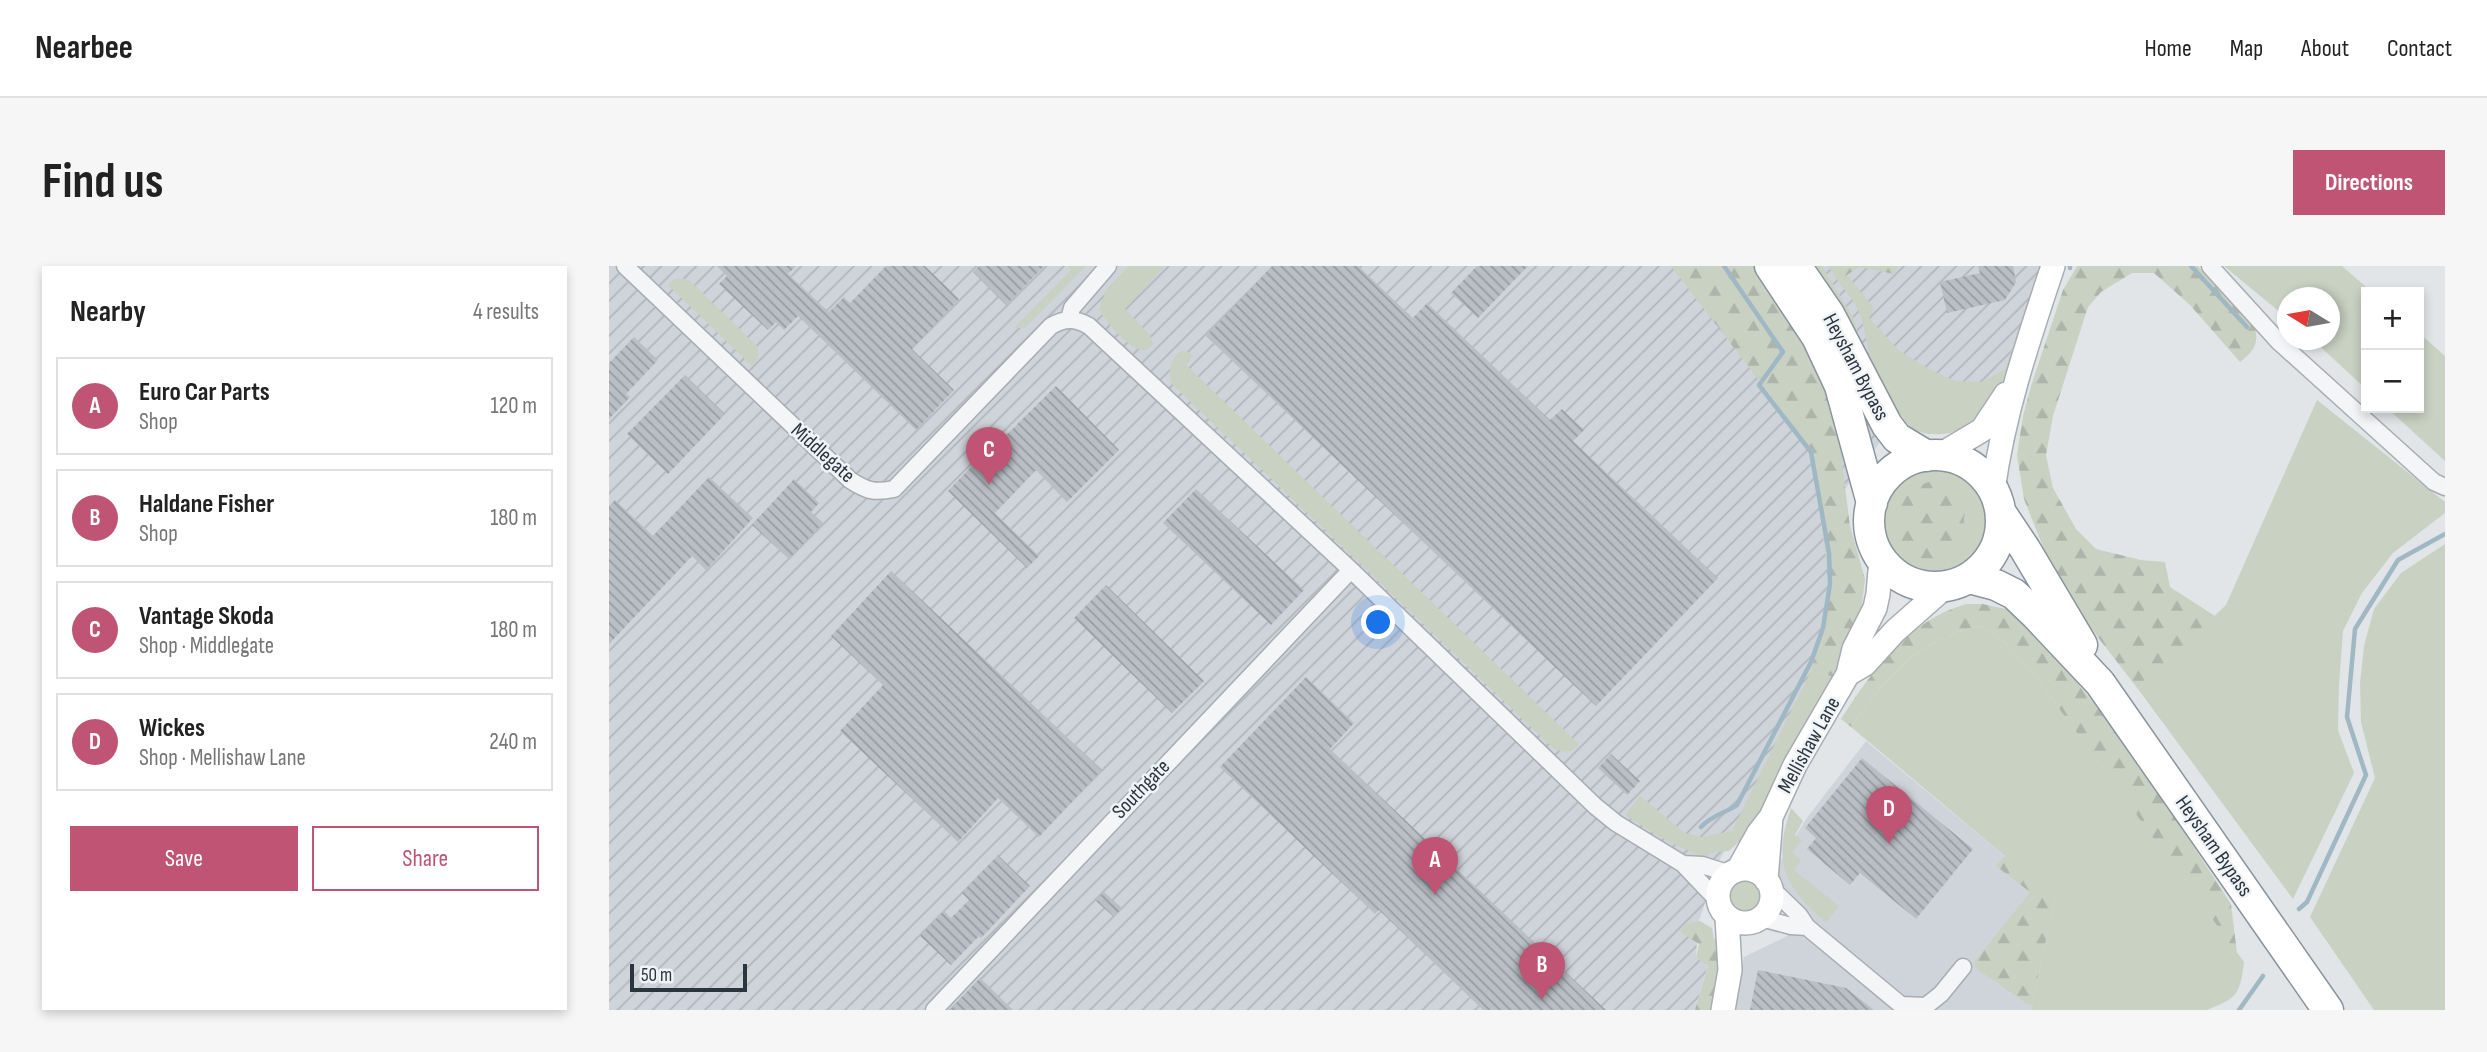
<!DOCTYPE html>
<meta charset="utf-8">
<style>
:root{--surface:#fff;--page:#f6f6f6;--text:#222;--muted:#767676;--line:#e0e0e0;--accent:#bf5474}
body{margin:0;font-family:"Sofia Sans Condensed",sans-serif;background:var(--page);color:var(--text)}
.controls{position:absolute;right:21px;top:21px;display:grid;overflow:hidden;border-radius:0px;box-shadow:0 4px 10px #0003}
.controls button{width:63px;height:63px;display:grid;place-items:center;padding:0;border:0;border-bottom:2px solid var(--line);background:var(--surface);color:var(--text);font:35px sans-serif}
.compass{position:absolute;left:1668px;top:21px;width:63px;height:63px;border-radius:50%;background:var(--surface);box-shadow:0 4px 10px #0003;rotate:281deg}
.scale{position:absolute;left:21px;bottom:18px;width:117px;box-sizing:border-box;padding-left:7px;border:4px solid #2b353e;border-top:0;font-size:19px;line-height:24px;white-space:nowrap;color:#2b353e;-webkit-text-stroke:5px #f0f3f6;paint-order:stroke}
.you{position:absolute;left:770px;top:357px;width:24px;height:24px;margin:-18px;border:5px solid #fff;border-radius:50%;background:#1a73e8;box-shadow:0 0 0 10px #1a73e833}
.badge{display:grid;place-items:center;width:46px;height:46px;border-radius:50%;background:var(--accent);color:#fff;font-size:23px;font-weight:700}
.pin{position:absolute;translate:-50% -58px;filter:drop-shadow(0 2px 4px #0008)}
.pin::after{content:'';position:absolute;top:37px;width:24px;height:21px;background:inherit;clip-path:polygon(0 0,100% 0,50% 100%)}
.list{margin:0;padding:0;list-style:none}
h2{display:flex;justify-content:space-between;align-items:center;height:91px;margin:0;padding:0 28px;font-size:30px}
h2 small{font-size:23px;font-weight:400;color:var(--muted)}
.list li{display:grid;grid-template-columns:46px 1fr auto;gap:21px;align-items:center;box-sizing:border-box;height:98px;margin:0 14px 14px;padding:0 14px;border:2px solid var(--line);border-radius:0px}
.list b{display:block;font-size:26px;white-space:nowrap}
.list p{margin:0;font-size:23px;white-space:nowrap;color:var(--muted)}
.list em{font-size:23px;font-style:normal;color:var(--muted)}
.actions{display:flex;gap:14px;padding:21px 28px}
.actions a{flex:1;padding:16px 0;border:2px solid var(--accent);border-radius:0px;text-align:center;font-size:24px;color:var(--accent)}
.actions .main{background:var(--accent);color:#fff}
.map{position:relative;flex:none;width:1836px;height:744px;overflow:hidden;border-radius:0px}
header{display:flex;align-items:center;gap:42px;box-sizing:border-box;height:98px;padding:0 35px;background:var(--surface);border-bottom:2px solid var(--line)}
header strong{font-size:33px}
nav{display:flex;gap:38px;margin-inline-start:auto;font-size:24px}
.intro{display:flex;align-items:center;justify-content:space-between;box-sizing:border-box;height:168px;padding:0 42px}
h1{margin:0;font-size:49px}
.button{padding:18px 32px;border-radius:0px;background:var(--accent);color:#fff;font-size:24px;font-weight:700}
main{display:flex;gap:42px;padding:0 42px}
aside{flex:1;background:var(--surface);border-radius:0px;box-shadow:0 4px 10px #0003}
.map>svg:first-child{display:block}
.built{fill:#cfd4da}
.industrial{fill:url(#industrial-furrows)}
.green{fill:#c9d1c3}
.forest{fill:url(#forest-firs)}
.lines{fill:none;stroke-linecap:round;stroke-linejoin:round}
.stream{stroke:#a0b7c4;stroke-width:4.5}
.building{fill:url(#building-back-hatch)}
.street-casing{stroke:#a7adb2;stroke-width:19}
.secondary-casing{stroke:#a7adb2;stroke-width:26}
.highway-casing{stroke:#8a949d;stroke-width:33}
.street{stroke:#f3f5f7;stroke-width:16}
.secondary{stroke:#fff;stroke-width:23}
.highway{stroke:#fff;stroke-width:30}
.labels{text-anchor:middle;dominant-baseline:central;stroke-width:5;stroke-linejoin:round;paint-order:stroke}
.street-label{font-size:21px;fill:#2b353e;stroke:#f0f3f6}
</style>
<header>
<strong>Nearbee</strong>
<nav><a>Home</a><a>Map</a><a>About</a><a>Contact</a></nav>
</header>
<div class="intro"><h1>Find us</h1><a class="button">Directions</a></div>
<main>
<aside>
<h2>Nearby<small>4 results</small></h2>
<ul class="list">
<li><span class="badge">A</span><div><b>Euro Car Parts</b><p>Shop</p></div><em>120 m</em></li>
<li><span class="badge">B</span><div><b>Haldane Fisher</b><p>Shop</p></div><em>180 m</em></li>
<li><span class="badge">C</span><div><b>Vantage Skoda</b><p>Shop · Middlegate</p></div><em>180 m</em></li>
<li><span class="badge">D</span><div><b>Wickes</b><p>Shop · Mellishaw Lane</p></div><em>240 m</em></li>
</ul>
<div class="actions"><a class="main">Save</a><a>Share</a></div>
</aside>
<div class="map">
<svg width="1836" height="744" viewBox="0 0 1836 744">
<defs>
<pattern id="industrial-furrows" width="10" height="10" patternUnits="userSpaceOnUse" patternTransform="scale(1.75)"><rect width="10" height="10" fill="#cfd4da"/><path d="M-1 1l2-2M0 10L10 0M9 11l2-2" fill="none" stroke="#b2b7bc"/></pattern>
<pattern id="forest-firs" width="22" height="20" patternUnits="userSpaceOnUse" patternTransform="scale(1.75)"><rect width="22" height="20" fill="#c9d1c3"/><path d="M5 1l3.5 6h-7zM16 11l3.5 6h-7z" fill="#adb4a9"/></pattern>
<pattern id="building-back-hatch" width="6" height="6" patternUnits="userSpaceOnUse" patternTransform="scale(1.75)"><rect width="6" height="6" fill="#b9bfc4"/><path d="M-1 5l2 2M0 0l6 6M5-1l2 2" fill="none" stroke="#979ca1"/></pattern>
</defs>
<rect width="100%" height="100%" fill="#e1e5e8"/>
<path class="built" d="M1257 475 1446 632 1422 744H1124L1135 691 1178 670 1190 650 1164 608 1197 553Z"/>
<path class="industrial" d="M0 0H1433L1396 103 1342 167 1317 168 1306 164 1292 148 1220 245 1246 336 1109 597 1089 658 1087 692 1099 699 1086 744H0Z"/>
<path class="green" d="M459 0H477L416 62H405L462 4Z
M520 0H556L516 43 541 69 544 78 537 85C518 83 500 59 490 44L497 24Z
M1197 0H1213L1245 53 1253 82Z
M1433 0C1417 50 1397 163 1333 168 1321 169 1307 167 1298 158 1288 145 1265 103 1260 88 1257 74 1255 59 1250 46 1246 35 1236 25 1229 15L1238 9 1265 42 1260 52 1289 84 1320 103 1346 115 1374 116 1396 103Z
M1615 0H1733L1763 26H1757V123L1704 74H1720V32H1678V52Z
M73 12 81 15 148 80C150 88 150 94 143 100L59 19 66 13Z
M1810 67 1836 90V195L1778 142H1810Z
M572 85 579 86 584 90 577 99 970 478C962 488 954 487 944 482L562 117C559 103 561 94 572 85Z
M1708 134 1836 236V247L1784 287 1753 327 1734 365 1730 419 1729 464 1745 507 1684 633 1529 423 1617 339Z
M1274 255a52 52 0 1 1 104 0a52 52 0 1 1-104 0Z
M1836 278V744H1765L1701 651 1766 512 1752 456 1751 417 1755 380 1765 343 1792 307Z
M1371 360 1393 374 1422 404 1635 696C1631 729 1628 732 1598 744H1422L1446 632 1242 461C1275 414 1311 370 1371 360Z
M1203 403 1224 411 1136 576 1132 574 1120 585 1101 587 1098 592 1092 591 1051 571 1016 549 1031 530 1076 567 1093 571 1123 565Z
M1182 542 1194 555 1186 569 1193 574 1183 586 1192 594 1185 604 1230 640 1217 657C1175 620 1163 597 1182 542Z
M1120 630a16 16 0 1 1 32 0a16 16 0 1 1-32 0Z"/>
<path class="forest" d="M1062 0H1144L1207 88 1237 180 1233 197 1241 260 1256 313 1252 345 1232 387V395L1224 411 1203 403 1220 321 1204 185Z
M1219 0H1289L1285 8 1250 1 1229 15Z
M1468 0H1589L1646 62C1650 79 1644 86 1631 96L1581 39 1545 7H1523L1492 26 1479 41 1444 150 1437 189 1444 222 1467 263 1487 283 1532 294 1556 296 1561 321 1606 350 1529 423 1450 321 1415 233 1408 189 1414 150 1423 117 1454 24Z
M1331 213C1344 218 1356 226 1357 241 1357 247 1354 252 1355 258 1356 264 1358 268 1358 275 1317 340 1236 232 1331 213Z
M1357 338H1374L1406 345 1430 370 1483 435 1531 498 1622 638 1628 687 1422 404 1393 374 1371 360C1311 370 1275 414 1242 461L1232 453C1262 406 1300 354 1357 338Z
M1396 590 1446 632 1423 739 1417 737 1365 701 1366 695 1421 626 1387 600Z
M1091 655 1103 662 1105 673H1112L1111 707 1102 744H1086L1099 700 1087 692 1090 678 1071 666 1077 657Z"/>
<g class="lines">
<path class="stream" d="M1582 0 1638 61
M1461 2V0
M1092 561C1102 550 1116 547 1128 539L1202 396 1214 362 1221 318 1220 287 1202 186 1150 119 1174 86 1115 0
M1690 643 1698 636 1757 509 1738 451 1746 363 1789 294 1836 268
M1630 744 1654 710"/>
</g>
<path class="building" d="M108 0H187L179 8 220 46 235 31 241 37 277 0H316L350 33 303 83 345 124 307 164 189 50 175 64 167 56 159 64 110 18 118 10Z
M370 0H435L397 39 364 6Z
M663 0H749L804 52 818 37 941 154 953 143 975 164 964 175 1109 312 987 440 597 70Z
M868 0H919L869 52 842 27Z
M1369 0H1404L1407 16 1396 34 1338 47 1331 16 1371 7Z
M25 71 49 94 17 128 21 131 0 153V97Z
M76 109 116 148 59 208 18 168Z
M447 120 510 184 458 236 427 204 386 247 430 290 418 302 339 225 384 178 386 180Z
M100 211 144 252 97 304 83 290 0 378V240L6 234 44 270Z
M185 213 210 237 202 246 214 257 180 293 143 259Z
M587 223 695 324 662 359 554 257Z
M282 305 493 504 430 571 389 532 349 576 231 465 274 419 222 370Z
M497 319 595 415 563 447 465 352Z
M697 411 745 457 721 483 997 744H874L770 644 766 648 611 501Z
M1002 488 1031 515 1018 529 989 502Z
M1253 492 1364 583 1307 653 1251 607 1241 619 1198 583 1207 572 1196 562Z
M389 589 421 620 372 672 370 670 342 699 311 670 335 645 342 652 360 634 353 627Z
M495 626 513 642 505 651 487 635Z
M1149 704 1237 722 1265 744H1141Z
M371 712 404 744H341Z"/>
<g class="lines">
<defs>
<path id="street" d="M16 0 241 214C258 225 265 227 285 223L442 60C456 52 466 52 480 60L742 304 986 540 1007 557 1074 598 1110 636
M1601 0 1670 76 1825 216 1836 221
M460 53 463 42 499 0
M1074 598 1093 599 1122 608
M1161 621 1190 649 1198 661 1292 739 1317 740 1332 728 1354 701
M1152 652 1182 660 1198 661
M325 744 742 304"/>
<path id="secondary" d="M1331 189 1373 164 1397 128
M1384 224C1395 145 1419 75 1444 0
M1239 408 1256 398 1286 365 1336 321
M1109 630a27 27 0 1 1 54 0a27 27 0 1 1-54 0Z
M1129 604 1149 568 1162 551 1186 499 1239 408 1245 383 1266 342 1269 328 1272 293
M1157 614 1162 551
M1114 744 1121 704 1118 651"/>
<path id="highway" d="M1161 0 1208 71 1231 120 1263 237
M1187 0 1220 48 1278 159 1288 172 1318 190
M1260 255a66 66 0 1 1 132 0a66 66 0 1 1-132 0Z
M1392 247 1416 283 1473 379
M1360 312 1387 319 1405 328 1427 349 1491 417 1719 744"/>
</defs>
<use href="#street" class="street-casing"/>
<use href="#secondary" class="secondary-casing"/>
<use href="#highway" class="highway-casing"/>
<use href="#street" class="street"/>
<use href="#secondary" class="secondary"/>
<use href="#highway" class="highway"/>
</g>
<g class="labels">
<g class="street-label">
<text transform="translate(1247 101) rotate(62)">Heysham Bypass</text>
<text transform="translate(214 187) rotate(42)">Middlegate</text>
<text transform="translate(1200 479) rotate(-61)">Mellishaw Lane</text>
<text transform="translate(532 523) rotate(-46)">Southgate</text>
<text transform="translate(1605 580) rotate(55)">Heysham Bypass</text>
</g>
</g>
</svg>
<div class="controls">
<button>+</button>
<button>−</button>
</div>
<svg class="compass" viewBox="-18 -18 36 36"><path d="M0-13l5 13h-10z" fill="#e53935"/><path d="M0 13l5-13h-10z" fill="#767676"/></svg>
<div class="scale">50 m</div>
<div class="you"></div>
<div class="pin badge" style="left:826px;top:629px">A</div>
<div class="pin badge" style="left:933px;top:734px">B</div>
<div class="pin badge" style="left:380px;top:219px">C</div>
<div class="pin badge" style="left:1280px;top:578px">D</div>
</div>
</main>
